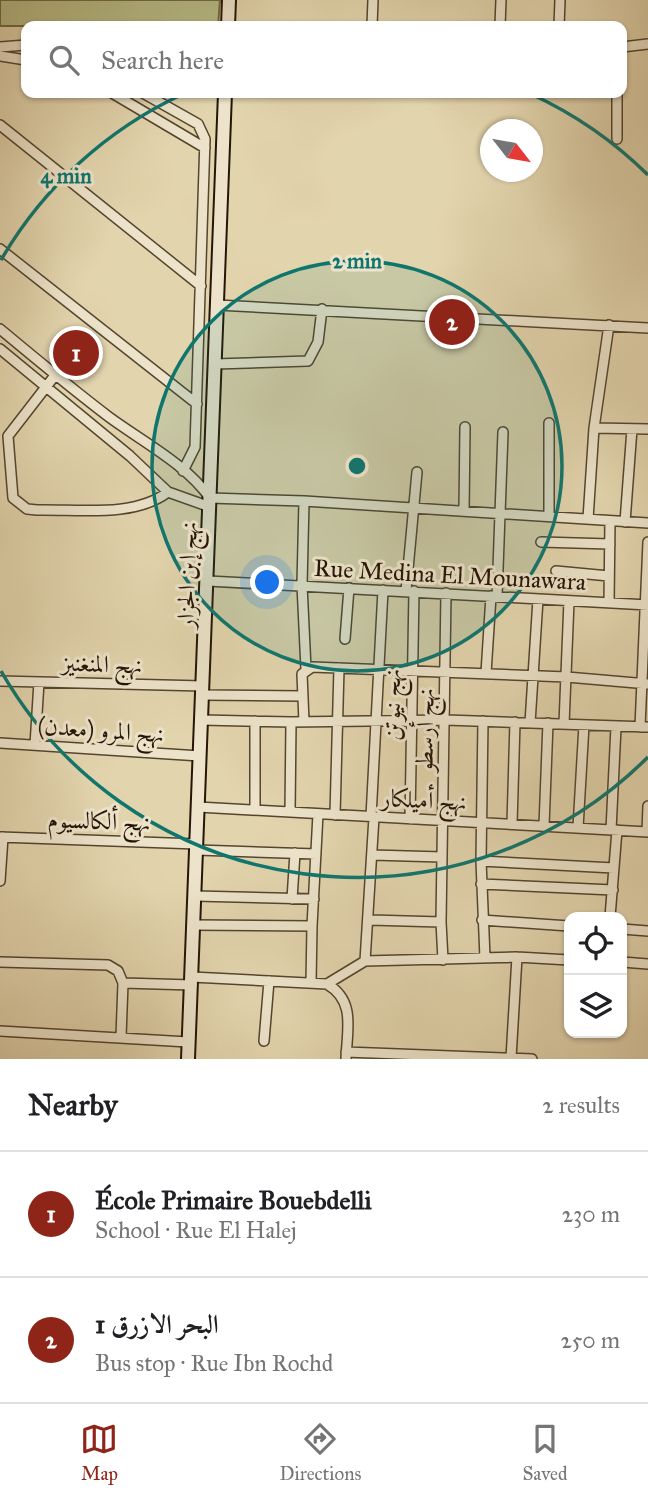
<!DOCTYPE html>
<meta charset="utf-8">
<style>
:root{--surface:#fff;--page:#f2f2f2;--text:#202124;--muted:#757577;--line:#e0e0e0;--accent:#8f2418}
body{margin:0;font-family:"IM FELL Great Primer",Amiri,serif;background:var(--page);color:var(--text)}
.controls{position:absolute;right:21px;bottom:21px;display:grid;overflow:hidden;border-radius:14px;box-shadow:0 2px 5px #0004}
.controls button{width:63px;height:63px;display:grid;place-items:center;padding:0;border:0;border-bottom:2px solid var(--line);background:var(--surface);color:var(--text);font:35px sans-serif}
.compass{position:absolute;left:480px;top:119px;width:63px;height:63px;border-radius:50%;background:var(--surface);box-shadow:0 2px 5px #0004;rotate:121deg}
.you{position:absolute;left:268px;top:583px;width:24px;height:24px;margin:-18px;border:5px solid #fff;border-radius:50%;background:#1a73e8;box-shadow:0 0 0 10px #1a73e833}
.badge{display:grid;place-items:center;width:46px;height:46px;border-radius:50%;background:var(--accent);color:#fff;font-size:23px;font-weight:700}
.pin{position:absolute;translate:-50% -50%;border:4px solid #fff;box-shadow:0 2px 7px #0006}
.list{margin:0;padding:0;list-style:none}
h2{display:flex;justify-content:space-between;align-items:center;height:91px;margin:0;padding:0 28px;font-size:30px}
h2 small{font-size:23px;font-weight:400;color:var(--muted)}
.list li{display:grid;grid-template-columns:46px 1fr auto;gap:21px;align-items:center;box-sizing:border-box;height:126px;padding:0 28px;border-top:2px solid var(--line)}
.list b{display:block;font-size:26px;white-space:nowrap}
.list p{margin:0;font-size:23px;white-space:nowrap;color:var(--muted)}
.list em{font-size:23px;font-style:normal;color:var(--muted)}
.icon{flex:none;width:38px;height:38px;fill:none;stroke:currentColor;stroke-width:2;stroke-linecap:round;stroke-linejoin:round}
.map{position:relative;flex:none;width:648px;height:1059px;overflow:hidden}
.search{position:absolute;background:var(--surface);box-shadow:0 2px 5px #0004;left:21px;right:21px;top:21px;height:77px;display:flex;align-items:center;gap:18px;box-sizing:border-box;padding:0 24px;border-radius:14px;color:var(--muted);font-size:26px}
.sheet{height:343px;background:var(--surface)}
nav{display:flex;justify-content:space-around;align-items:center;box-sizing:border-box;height:98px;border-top:2px solid var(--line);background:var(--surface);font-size:19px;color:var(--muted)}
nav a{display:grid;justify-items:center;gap:4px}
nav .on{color:var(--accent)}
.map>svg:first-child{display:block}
.green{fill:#b7bc87;stroke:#6e6846;stroke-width:2}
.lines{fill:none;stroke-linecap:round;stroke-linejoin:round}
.street-casing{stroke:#54452f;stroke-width:12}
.secondary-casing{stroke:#241505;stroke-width:16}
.street{stroke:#ece3ca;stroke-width:9}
.secondary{stroke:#ece3ca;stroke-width:12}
.ring{fill:none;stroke:#0f766e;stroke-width:3.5}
.labels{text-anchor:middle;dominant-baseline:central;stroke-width:6;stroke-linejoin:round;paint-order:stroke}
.street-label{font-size:24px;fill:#241505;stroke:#ece3ca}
.centre{fill:#0f766e;stroke:#ece3ca;stroke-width:3.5}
.ring-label{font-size:21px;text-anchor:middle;font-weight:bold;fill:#0f766e;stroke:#ece3ca;stroke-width:6;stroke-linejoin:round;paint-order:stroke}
</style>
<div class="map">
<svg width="648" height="1059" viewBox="0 0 648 1059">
<rect width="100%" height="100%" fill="#e2d4ad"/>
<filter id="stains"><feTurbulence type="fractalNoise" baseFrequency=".00286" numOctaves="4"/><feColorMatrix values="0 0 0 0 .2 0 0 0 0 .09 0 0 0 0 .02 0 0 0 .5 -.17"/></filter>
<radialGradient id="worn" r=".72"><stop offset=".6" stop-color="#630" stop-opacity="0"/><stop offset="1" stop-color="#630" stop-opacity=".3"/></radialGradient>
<path class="green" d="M0 0H220L218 26H0Z"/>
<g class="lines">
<defs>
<path id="street" d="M372 26 373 0
M500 26 501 0
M559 26 560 0
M0 47 26 45
M622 47 648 44
M0 56 26 60
M112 93 205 148
M143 93 198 124 205 139 195 447 183 471
M0 125 201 286
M617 139V93
M0 249 197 404
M217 305 648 328
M0 329C36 359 72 389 109 417 143 442 186 464 210 498L304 501 648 523
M0 349 130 456 168 492 210 507
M215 364 308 361 318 342 322 309
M56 374 8 436 13 498 27 509 37 510C78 509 134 518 168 492
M594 428 648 429
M304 501 302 585 306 669
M464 511 465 427
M549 516V423
M588 519 594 428 609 325
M625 522 632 429
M541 542 610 544
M556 571 609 576
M208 581 648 605
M406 591 417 472
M497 596 503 432
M609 603 610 521
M345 639 349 588
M486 673 491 596
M0 681 203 686
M203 695 302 696
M202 720 291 722 446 720 648 727
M255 721V810
M483 721 481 861 485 958
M304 722 302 674 312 667 567 677 648 684
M530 723 538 599
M564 724 569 601
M640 727 648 542
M0 743 200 756
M35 745 39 682
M198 807 648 832
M290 812 291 722
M335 815 339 668
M371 817 383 590
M410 819 414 591
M512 824 515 722
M544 826 548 723
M578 828 584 725
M611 830 616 727
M647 832 648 806
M0 837 197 844
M197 850 316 854
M372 855 442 857
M481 861 614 868
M0 881 3 837
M481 884 613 890
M195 896 314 899
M292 899 295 853
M610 917 617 830
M370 920 441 922 446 593
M482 920 569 926
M441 922 443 960
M194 925 312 926 318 814
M622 929 648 931
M365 961 374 817
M0 962 108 965 118 971 123 983 192 985
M622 962 648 964
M192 977 327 984C356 1001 347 1030 346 1059
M311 983 312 926
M327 984 365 961 517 957 569 960
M0 1031 188 1042
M121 1037 123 983
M264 1041 269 981
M346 1052 532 1059
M511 1058 517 957"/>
<path id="secondary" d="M228 26 229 0
M188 1059 225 93"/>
</defs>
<use href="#street" class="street-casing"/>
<use href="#secondary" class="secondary-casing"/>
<use href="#street" class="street"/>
<use href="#secondary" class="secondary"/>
</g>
<circle cx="357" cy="466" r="205" fill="#0f766e" fill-opacity=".12"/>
<g class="ring">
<circle cx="357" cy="466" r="205"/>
<path d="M648 757A411 411 0 0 1 1 671M1 260A411 411 0 0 1 183 94M531 94A411 411 0 0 1 648 175"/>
</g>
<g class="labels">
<g class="street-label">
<text transform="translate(187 575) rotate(-88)">نهج إبن الجزار</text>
<text transform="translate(450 575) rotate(3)">Rue Medina El Mounawara</text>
<text transform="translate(102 664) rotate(2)">نهج المنغنيز</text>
<text transform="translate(392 705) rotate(-90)">نهج نيوتن</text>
<text transform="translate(101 730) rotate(4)">نهج المرو (معدن)</text>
<text transform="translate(425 730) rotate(-89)">نهج أرسطو</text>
<text transform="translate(424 800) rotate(3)">نهج أميلكار</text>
<text transform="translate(99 821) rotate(2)">نهج ألكالسيوم</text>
</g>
</g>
<circle cx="357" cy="466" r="10" class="centre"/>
<g class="ring-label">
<text x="66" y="183">4 min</text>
<text x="357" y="268">2 min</text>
</g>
<rect width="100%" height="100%" filter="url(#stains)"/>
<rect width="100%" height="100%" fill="url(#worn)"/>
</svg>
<div class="controls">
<button><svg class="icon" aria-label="locate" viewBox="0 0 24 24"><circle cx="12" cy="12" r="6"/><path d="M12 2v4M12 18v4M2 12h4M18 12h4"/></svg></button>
<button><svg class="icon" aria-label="layers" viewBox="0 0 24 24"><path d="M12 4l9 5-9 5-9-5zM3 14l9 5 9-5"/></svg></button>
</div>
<svg class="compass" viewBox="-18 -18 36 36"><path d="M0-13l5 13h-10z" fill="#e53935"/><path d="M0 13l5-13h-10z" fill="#757577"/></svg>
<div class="you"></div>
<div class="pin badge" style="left:76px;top:353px">1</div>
<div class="pin badge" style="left:452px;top:322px">2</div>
<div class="search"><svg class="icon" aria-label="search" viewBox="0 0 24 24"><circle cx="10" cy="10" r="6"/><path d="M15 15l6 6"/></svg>Search here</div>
</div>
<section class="sheet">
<h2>Nearby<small>2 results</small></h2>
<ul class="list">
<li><span class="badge">1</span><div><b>École Primaire Bouebdelli</b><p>School · Rue El Halej</p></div><em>230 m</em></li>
<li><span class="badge">2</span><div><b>1 البحر الازرق</b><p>Bus stop · Rue Ibn Rochd</p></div><em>250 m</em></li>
</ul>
</section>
<nav>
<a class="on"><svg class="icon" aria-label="map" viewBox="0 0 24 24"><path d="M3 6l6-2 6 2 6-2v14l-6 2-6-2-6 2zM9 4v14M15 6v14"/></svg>Map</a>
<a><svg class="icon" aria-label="directions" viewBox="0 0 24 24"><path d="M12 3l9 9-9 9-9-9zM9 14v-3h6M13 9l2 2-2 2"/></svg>Directions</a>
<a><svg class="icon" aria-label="saved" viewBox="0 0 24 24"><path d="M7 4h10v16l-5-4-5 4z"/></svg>Saved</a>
</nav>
